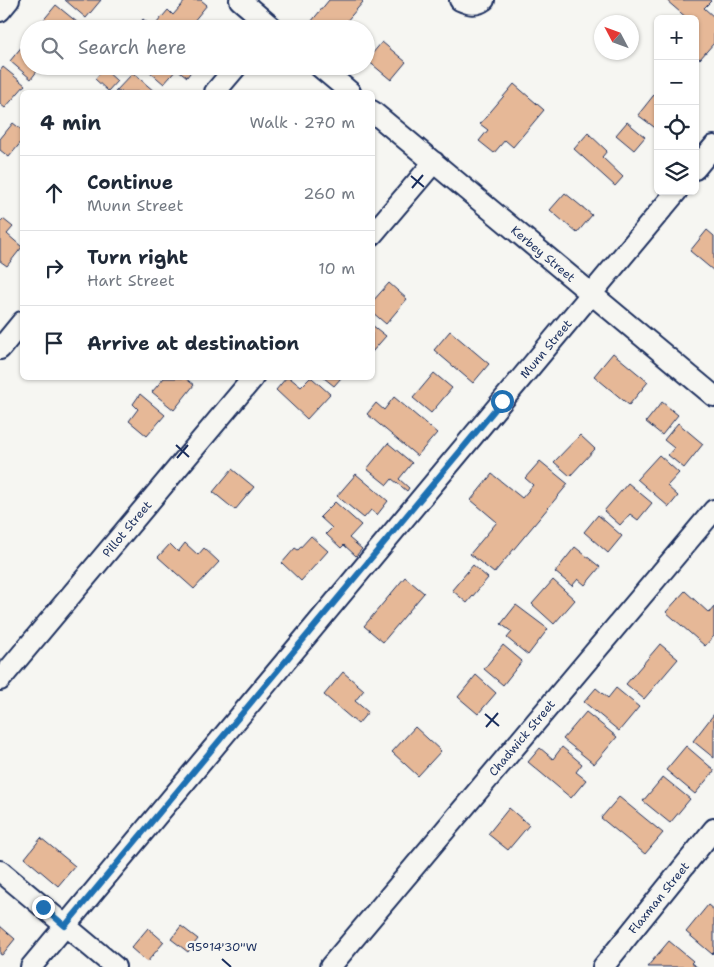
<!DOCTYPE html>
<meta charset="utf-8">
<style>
:root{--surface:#fff;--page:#f6f6f7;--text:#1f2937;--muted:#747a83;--line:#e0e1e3}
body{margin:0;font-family:"Shantell Sans",sans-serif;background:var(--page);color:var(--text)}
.controls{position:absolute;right:15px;top:15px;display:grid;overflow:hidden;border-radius:8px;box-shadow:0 1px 4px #0004}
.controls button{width:45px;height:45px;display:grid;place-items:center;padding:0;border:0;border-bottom:1px solid var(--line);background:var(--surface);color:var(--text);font:25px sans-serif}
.compass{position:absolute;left:594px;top:15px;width:45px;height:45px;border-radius:50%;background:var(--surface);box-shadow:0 1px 4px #0004;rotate:311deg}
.stop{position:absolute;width:15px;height:15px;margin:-11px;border:4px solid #1f6fb2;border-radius:50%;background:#fff}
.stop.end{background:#1f6fb2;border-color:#fff;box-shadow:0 1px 5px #0008}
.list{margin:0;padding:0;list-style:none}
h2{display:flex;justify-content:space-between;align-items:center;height:65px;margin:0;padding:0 20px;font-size:21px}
h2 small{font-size:16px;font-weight:400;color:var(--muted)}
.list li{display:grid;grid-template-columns:32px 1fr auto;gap:15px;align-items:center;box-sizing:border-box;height:75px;padding:0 20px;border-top:1px solid var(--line)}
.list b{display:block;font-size:19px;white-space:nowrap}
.list p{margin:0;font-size:16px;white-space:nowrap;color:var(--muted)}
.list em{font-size:16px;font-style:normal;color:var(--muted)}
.icon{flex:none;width:28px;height:28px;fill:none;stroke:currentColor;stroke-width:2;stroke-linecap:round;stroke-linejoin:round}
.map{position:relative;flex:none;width:714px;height:967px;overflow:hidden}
.search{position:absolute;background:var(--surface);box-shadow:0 1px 4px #0004;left:20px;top:20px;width:355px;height:55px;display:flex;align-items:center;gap:12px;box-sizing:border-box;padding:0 18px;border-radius:28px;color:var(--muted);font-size:19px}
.panel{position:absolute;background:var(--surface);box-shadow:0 1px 4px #0004;left:20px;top:90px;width:355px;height:290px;border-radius:8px}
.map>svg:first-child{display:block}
.building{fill:#e6b897;stroke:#1b2f5e}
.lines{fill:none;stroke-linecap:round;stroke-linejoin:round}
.minor-casing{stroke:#1b2f5e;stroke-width:24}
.minor{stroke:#f6f6f2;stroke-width:20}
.route{stroke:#1f6fb2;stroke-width:6}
.ticks{fill:none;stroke:#1b2f5e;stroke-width:2}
.labels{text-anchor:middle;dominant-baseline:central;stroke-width:4.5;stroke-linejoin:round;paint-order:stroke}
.street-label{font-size:12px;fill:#1b2f5e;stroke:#f6f6f2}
.ticks-label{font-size:12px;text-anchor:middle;fill:#1b2f5e;stroke:#f6f6f2;stroke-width:4.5;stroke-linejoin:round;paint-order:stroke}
</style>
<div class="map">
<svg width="714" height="967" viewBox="0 0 714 967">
<rect width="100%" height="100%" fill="#f6f6f2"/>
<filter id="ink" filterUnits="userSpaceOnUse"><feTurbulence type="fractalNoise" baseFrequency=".02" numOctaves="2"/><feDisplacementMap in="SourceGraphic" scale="10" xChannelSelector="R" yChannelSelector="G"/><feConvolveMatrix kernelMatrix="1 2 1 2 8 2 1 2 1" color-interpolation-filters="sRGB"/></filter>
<g filter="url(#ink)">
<path class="building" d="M65 0H101L86 18Z
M186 0H201L207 5 193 22 202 29H162L156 24 168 10 173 15Z
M329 0H361L363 2 340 29H318L311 22Z
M666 0H710L711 1 704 8 714 17V43L700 59 695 55V19H688Z
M56 5 83 27 81 29H36Z
M143 19 155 29H135Z
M28 39 29 40V66H41L31 79 10 61Z
M382 42 406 62 391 80 367 60Z
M143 66H195L187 77 177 69 164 84Z
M3 67 25 85 5 108 0 104V71Z
M104 69 117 81 108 91 95 79Z
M133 73 155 92H115Z
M514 84 544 110 513 147 505 140 494 153 479 141 488 130 480 124Z
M657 91H658V130L638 115Z
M627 122 645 137 634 150 616 135Z
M13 123 22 130V141L9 157 0 150V139Z
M588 133 607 151 602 157 623 177 615 186 574 149Z
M565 193 592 215 577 233 550 210Z
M3 219 13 227 7 234 22 247 7 266 0 261V222Z
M707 230 714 236V271L690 251Z
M389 283 407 299 386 324 372 312V302Z
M372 325 386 336 372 352Z
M450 331 489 364 473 383 434 350Z
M613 353 648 382 629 405 594 376Z
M434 373 452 388 431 413 413 398Z
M164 378H185L194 385 174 410 152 392Z
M286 378H290L301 387 310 378H312L330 394 307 419 276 390Z
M324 378H341L334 386Z
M140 394 165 415 147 436 129 421 138 409 133 404Z
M394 397 437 433 417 456 367 414 376 403 384 410Z
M662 402 678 415 662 435 646 422Z
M678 423 703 444 684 468 668 455 674 448 664 440Z
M580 435 595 449 570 476 554 462Z
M388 443 412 463 399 479 409 488 407 491 392 479 387 485 367 469Z
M659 455 679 473 667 486 678 496 669 507 637 479Z
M540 461 568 484 494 573 470 554 497 522 471 500 492 474 522 498 533 485 525 478Z
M232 469 254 487 235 510 213 492Z
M356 474 388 501 377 515 371 510 364 518 337 496Z
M628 483 652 503 638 520 630 514 620 525 604 511Z
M335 502 361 525 349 538 362 549 356 556 344 545 341 548 326 534 332 528 320 517Z
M598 515 622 536 608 553 584 532Z
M311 536 328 551 301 581 282 563 295 548 298 550Z
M185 543 198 555 204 548 219 562 194 589 158 557 170 544 178 552Z
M575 547 600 567 585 585 578 579 572 586 555 572Z
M473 565 488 578 467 603 452 590Z
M405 577 424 593 383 642 364 626Z
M553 580 575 600 554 624 532 604Z
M685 591 709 613 714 607V636L705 646 666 612Z
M516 605 548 629 528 655 507 638 512 632 501 624Z
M660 644 678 659 644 699 626 684Z
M503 645 522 661 503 685 484 669Z
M343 672 364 690 355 701 368 712 358 724 324 695Z
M476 675 496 693 478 714 458 697Z
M596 688 608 698 616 688 639 707 619 731 584 702Z
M586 712 617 737 594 764 563 739Z
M714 714V758L693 741Z
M415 727 441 751 418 776 392 752Z
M686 746 714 770V771L695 794 666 770Z
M562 747 582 764 576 772 586 780 571 798 528 762 540 748 553 759Z
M663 777 690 799 670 823 643 801Z
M619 797 663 833 645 854 601 818Z
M509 808 529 825 508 850 488 834Z
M41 838 75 866 58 886 25 858Z
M708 905 714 910V952L712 954 686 932Z
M0 926 15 939 2 955 0 954Z
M181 926 198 939 188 952 171 939Z
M148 928 164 942 147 962 131 948Z
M669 941 693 961 691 963 697 967H647Z"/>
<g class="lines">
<defs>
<path id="minor" d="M240 0 274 29
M460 0C469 4 476 6 484 0
M0 11 9 0
M319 66 350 92
M215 92 237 66
M372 111 714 396
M695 169 714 146
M372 235 434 162
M0 349 22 322
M0 680 253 378
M0 871 115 967
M31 967 677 191
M330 967 714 510
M603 967 714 829"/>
</defs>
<use href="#minor" class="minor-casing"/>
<use href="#minor" class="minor"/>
</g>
</g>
<g class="lines" filter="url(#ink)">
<path class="route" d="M43 907 65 926 502 401"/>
</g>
<path class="ticks" d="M411 176 424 187M412 188 423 175M176 445 189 457M177 458 188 445M485 714 499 726M486 727 498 713M222 959 231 967"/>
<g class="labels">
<g class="street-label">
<text transform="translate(543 254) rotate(40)">Kerbey Street</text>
<text transform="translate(546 349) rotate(-50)">Munn Street</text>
<text transform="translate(127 529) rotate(-50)">Pillot Street</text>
<text transform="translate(522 738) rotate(-50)">Chadwick Street</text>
<text transform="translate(659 898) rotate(-51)">Flaxman Street</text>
</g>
</g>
<g class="ticks-label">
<text x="222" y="951">95°14'30"W</text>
</g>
</svg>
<div class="controls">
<button>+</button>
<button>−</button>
<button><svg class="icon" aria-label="locate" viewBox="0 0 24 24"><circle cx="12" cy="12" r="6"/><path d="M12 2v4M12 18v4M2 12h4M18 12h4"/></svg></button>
<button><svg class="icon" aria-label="layers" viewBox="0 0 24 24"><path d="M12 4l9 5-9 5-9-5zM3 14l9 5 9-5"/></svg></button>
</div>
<svg class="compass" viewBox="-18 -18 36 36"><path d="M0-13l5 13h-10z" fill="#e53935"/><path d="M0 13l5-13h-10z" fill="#747a83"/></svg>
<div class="stop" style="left:502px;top:401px"></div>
<div class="stop end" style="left:43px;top:907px"></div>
<div class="search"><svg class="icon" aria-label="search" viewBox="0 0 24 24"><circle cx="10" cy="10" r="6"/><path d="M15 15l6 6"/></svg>Search here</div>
<section class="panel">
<h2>4 min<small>Walk · 270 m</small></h2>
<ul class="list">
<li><svg class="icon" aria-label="ahead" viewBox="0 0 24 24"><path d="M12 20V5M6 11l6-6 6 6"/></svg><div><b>Continue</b><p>Munn Street</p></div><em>260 m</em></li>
<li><svg class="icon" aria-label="right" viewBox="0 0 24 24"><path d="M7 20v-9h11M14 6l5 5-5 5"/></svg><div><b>Turn right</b><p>Hart Street</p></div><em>10 m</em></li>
<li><svg class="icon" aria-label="arrive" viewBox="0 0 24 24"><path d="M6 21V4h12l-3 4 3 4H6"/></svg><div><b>Arrive at destination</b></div></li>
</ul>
</section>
</div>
